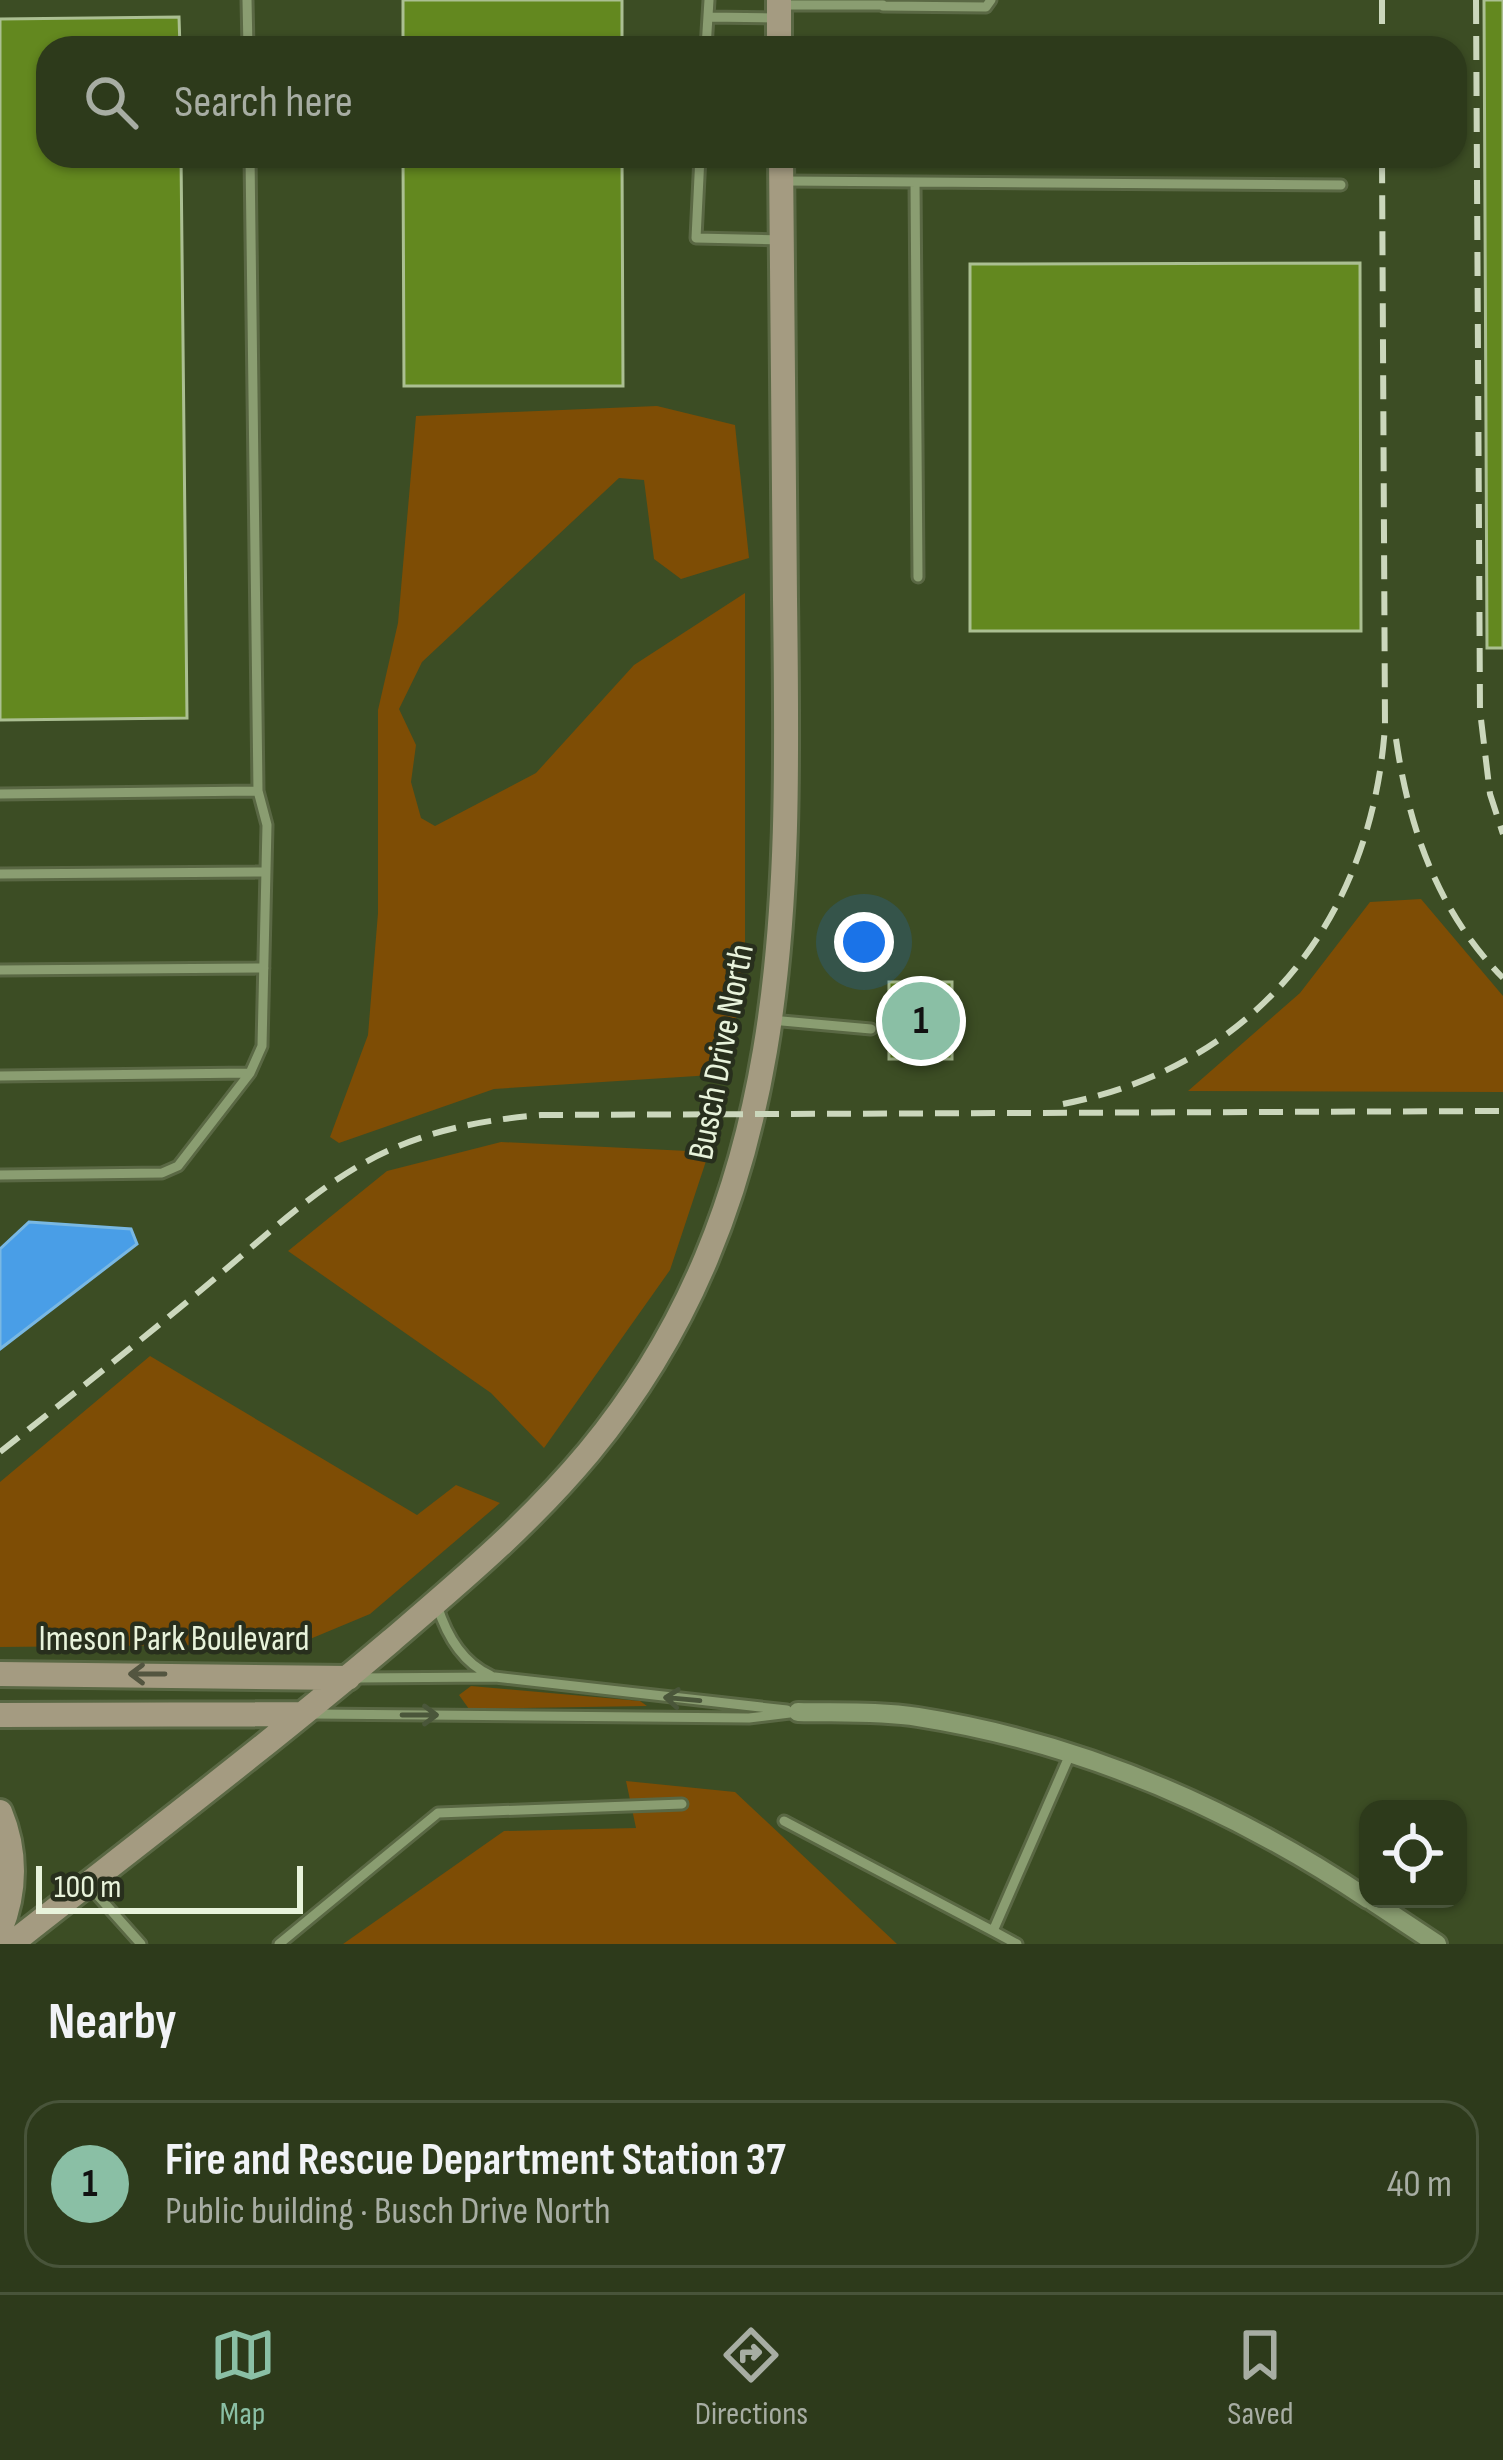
<!DOCTYPE html>
<meta charset="utf-8">
<style>
:root{--surface:#2d3a1b;--page:#354124;--text:#f1f3f6;--muted:#a7ada3;--line:#48543a;--accent:#8abfa5}
body{margin:0;font-family:"Sofia Sans Condensed",sans-serif;background:var(--page);color:var(--text)}
.controls{position:absolute;right:36px;bottom:36px;display:grid;overflow:hidden;border-radius:24px;box-shadow:0 3px 9px #0004}
.controls button{width:108px;height:108px;display:grid;place-items:center;padding:0;border:0;border-bottom:3px solid var(--line);background:var(--surface);color:var(--text);font:60px sans-serif}
.scale{position:absolute;left:36px;bottom:30px;width:267px;box-sizing:border-box;padding-left:12px;border:6px solid #e8f3db;border-top:0;font-size:33px;line-height:42px;white-space:nowrap;color:#e8f3db;-webkit-text-stroke:9px #282f1d;paint-order:stroke}
.you{position:absolute;left:864px;top:942px;width:42px;height:42px;margin:-30px;border:9px solid #fff;border-radius:50%;background:#1a73e8;box-shadow:0 0 0 18px #1a73e833}
.badge{display:grid;place-items:center;width:78px;height:78px;border-radius:50%;background:var(--accent);color:#111;font-size:39px;font-weight:700}
.pin{position:absolute;translate:-50% -50%;border:6px solid #fff;box-shadow:0 3px 12px #0006}
.list{margin:0;padding:0;list-style:none}
h2{display:flex;justify-content:space-between;align-items:center;height:156px;margin:0;padding:0 48px;font-size:51px}
h2 small{font-size:39px;font-weight:400;color:var(--muted)}
.list li{display:grid;grid-template-columns:78px 1fr auto;gap:36px;align-items:center;box-sizing:border-box;height:168px;margin:0 24px 24px;padding:0 24px;border:3px solid var(--line);border-radius:36px}
.list b{display:block;font-size:45px;white-space:nowrap}
.list p{margin:0;font-size:39px;white-space:nowrap;color:var(--muted)}
.list em{font-size:39px;font-style:normal;color:var(--muted)}
.icon{flex:none;width:66px;height:66px;fill:none;stroke:currentColor;stroke-width:2;stroke-linecap:round;stroke-linejoin:round}
.map{position:relative;flex:none;width:1503px;height:1944px;overflow:hidden}
.search{position:absolute;background:var(--surface);box-shadow:0 3px 9px #0004;left:36px;right:36px;top:36px;height:132px;display:flex;align-items:center;gap:30px;box-sizing:border-box;padding:0 42px;border-radius:36px;color:var(--muted);font-size:45px}
.sheet{height:348px;background:var(--surface)}
nav{display:flex;justify-content:space-around;align-items:center;box-sizing:border-box;height:168px;border-top:3px solid var(--line);background:var(--surface);font-size:33px;color:var(--muted)}
nav a{display:grid;justify-items:center;gap:6px}
nav .on{color:var(--accent)}
.map>svg:first-child{display:block}
.green{fill:#7e4d05}
.water{fill:#499ee7;stroke:#79b8e3;stroke-width:3}
.building{fill:#63881f;stroke:#abbf92;stroke-width:3}
.lines{fill:none;stroke-linecap:round;stroke-linejoin:round}
.lane-casing{stroke:#5a6844;stroke-width:15}
.street-casing{stroke:#5a6844;stroke-width:24}
.secondary-casing{stroke:#5a6844;stroke-width:30}
.lane{stroke:#8a9d71;stroke-width:9}
.street{stroke:#8a9d71;stroke-width:18}
.secondary{stroke:#a49b81;stroke-width:24}
.rail{stroke:#cbd7bc;stroke-width:6;stroke-dasharray:24 12;stroke-linecap:butt}
.oneway{stroke:#535540}
.oneway2{stroke:#4a563a}
.labels{text-anchor:middle;dominant-baseline:central;stroke-width:9;stroke-linejoin:round;paint-order:stroke}
.street-label{font-size:36px;fill:#e8f3db;stroke:#282f1d}
</style>
<div class="map">
<svg width="1503" height="1944" viewBox="0 0 1503 1944">
<rect width="100%" height="100%" fill="#3c4d24"/>
<path class="green" d="M657 406 735 425 749 558 681 579 654 559 644 480 619 478 422 662 399 709 416 745 411 782 421 818 435 826 536 773 634 665 745 593V957L728 1074 494 1089 339 1143 330 1137 368 1035 378 913V710L398 623 416 416Z
M1421 899 1503 996V1092L1188 1091 1300 993 1370 902Z
M501 1142 709 1152 670 1270 544 1448 491 1393 288 1251 387 1171Z
M150 1356 417 1515 456 1485 500 1503 370 1614 298 1644 0 1647V1482Z
M471 1686 640 1701 647 1706 469 1709 459 1695Z
M626 1781 735 1792 897 1944H343L504 1831 636 1828Z"/>
<path class="water" d="M29 1222 131 1229 137 1244 0 1349V1249Z"/>
<path class="building" d="M403 0H622V48H403Z
M1484 0H1503V648H1487Z
M179 17 180 48H48V156H181L187 718 0 720V19Z
M403 156H622L623 386H404Z
M1360 263 1361 631H970V264Z
M889 982H952V1059H889Z"/>
<g class="lines">
<defs>
<path id="lane" d="M247 0 248 48
M780 5H883
M883 6 986 7 991 0
M708 17 774 18
M706 48 709 0
M700 156 696 238 781 240
M786 181 1341 185
M915 182 918 577
M0 794 258 791 250 156
M0 874 266 872
M0 970 264 968
M771 1020 871 1029
M0 1076 250 1073
M0 1175 162 1173 178 1166 250 1073 262 1046 267 825 258 791
M437 1605C446 1634 461 1662 490 1675
M356 1678 495 1677 787 1710
M314 1714 749 1718 798 1712
M784 1821 993 1931 1071 1752
M91 1888 141 1944
M993 1931 1017 1944
M279 1944 438 1813 682 1804"/>
<path id="street" d="M798 1712C837 1713 879 1711 918 1717 1083 1743 1230 1807 1368 1899
M1369 1899 1437 1944"/>
<path id="secondary" d="M779 0V48
M0 1674 348 1678
M0 1715 303 1714
M0 1812C16 1850 16 1892 0 1930
M11 1944C138 1844 267 1746 391 1641 461 1581 529 1524 589 1452 795 1203 789 903 785 599 784 451 782 304 781 156"/>
</defs>
<use href="#lane" class="lane-casing"/>
<use href="#street" class="street-casing"/>
<use href="#secondary" class="secondary-casing"/>
<use href="#lane" class="lane"/>
<use href="#street" class="street"/>
<use href="#secondary" class="secondary"/>
<path class="rail" d="M1382 0V48
M1476 0 1480 711 1490 794 1503 834
M1396 739C1409 829 1438 912 1503 978
M1063 1104C1257 1066 1372 918 1385 726L1382 156
M0 1452C67 1399 134 1346 200 1291 323 1188 370 1129 541 1115L1503 1111"/>
</g>
<defs><path id="oneway-shaft" d="M-6 0H5M1.5-3L5.5 0L1.5 3" fill="none" stroke-width="1.6" stroke-linecap="round" stroke-linejoin="round" transform="scale(3)"/></defs>
<use class="oneway" href="#oneway-shaft" transform="translate(147 1674) rotate(180)"/>
<g class="oneway2">
<use href="#oneway-shaft" transform="translate(682 1699) rotate(-175)"/>
<use href="#oneway-shaft" transform="translate(420 1715)"/>
</g>
<g class="labels">
<g class="street-label">
<text transform="translate(722 1052) rotate(-79)">Busch Drive North</text>
<text x="174" y="1639">Imeson Park Boulevard</text>
</g>
</g>
</svg>
<div class="controls">
<button><svg class="icon" aria-label="locate" viewBox="0 0 24 24"><circle cx="12" cy="12" r="6"/><path d="M12 2v4M12 18v4M2 12h4M18 12h4"/></svg></button>
</div>
<div class="scale">100 m</div>
<div class="you"></div>
<div class="pin badge" style="left:921px;top:1021px">1</div>
<div class="search"><svg class="icon" aria-label="search" viewBox="0 0 24 24"><circle cx="10" cy="10" r="6"/><path d="M15 15l6 6"/></svg>Search here</div>
</div>
<section class="sheet">
<h2>Nearby<small></small></h2>
<ul class="list">
<li><span class="badge">1</span><div><b>Fire and Rescue Department Station 37</b><p>Public building · Busch Drive North</p></div><em>40 m</em></li>
</ul>
</section>
<nav>
<a class="on"><svg class="icon" aria-label="map" viewBox="0 0 24 24"><path d="M3 6l6-2 6 2 6-2v14l-6 2-6-2-6 2zM9 4v14M15 6v14"/></svg>Map</a>
<a><svg class="icon" aria-label="directions" viewBox="0 0 24 24"><path d="M12 3l9 9-9 9-9-9zM9 14v-3h6M13 9l2 2-2 2"/></svg>Directions</a>
<a><svg class="icon" aria-label="saved" viewBox="0 0 24 24"><path d="M7 4h10v16l-5-4-5 4z"/></svg>Saved</a>
</nav>
